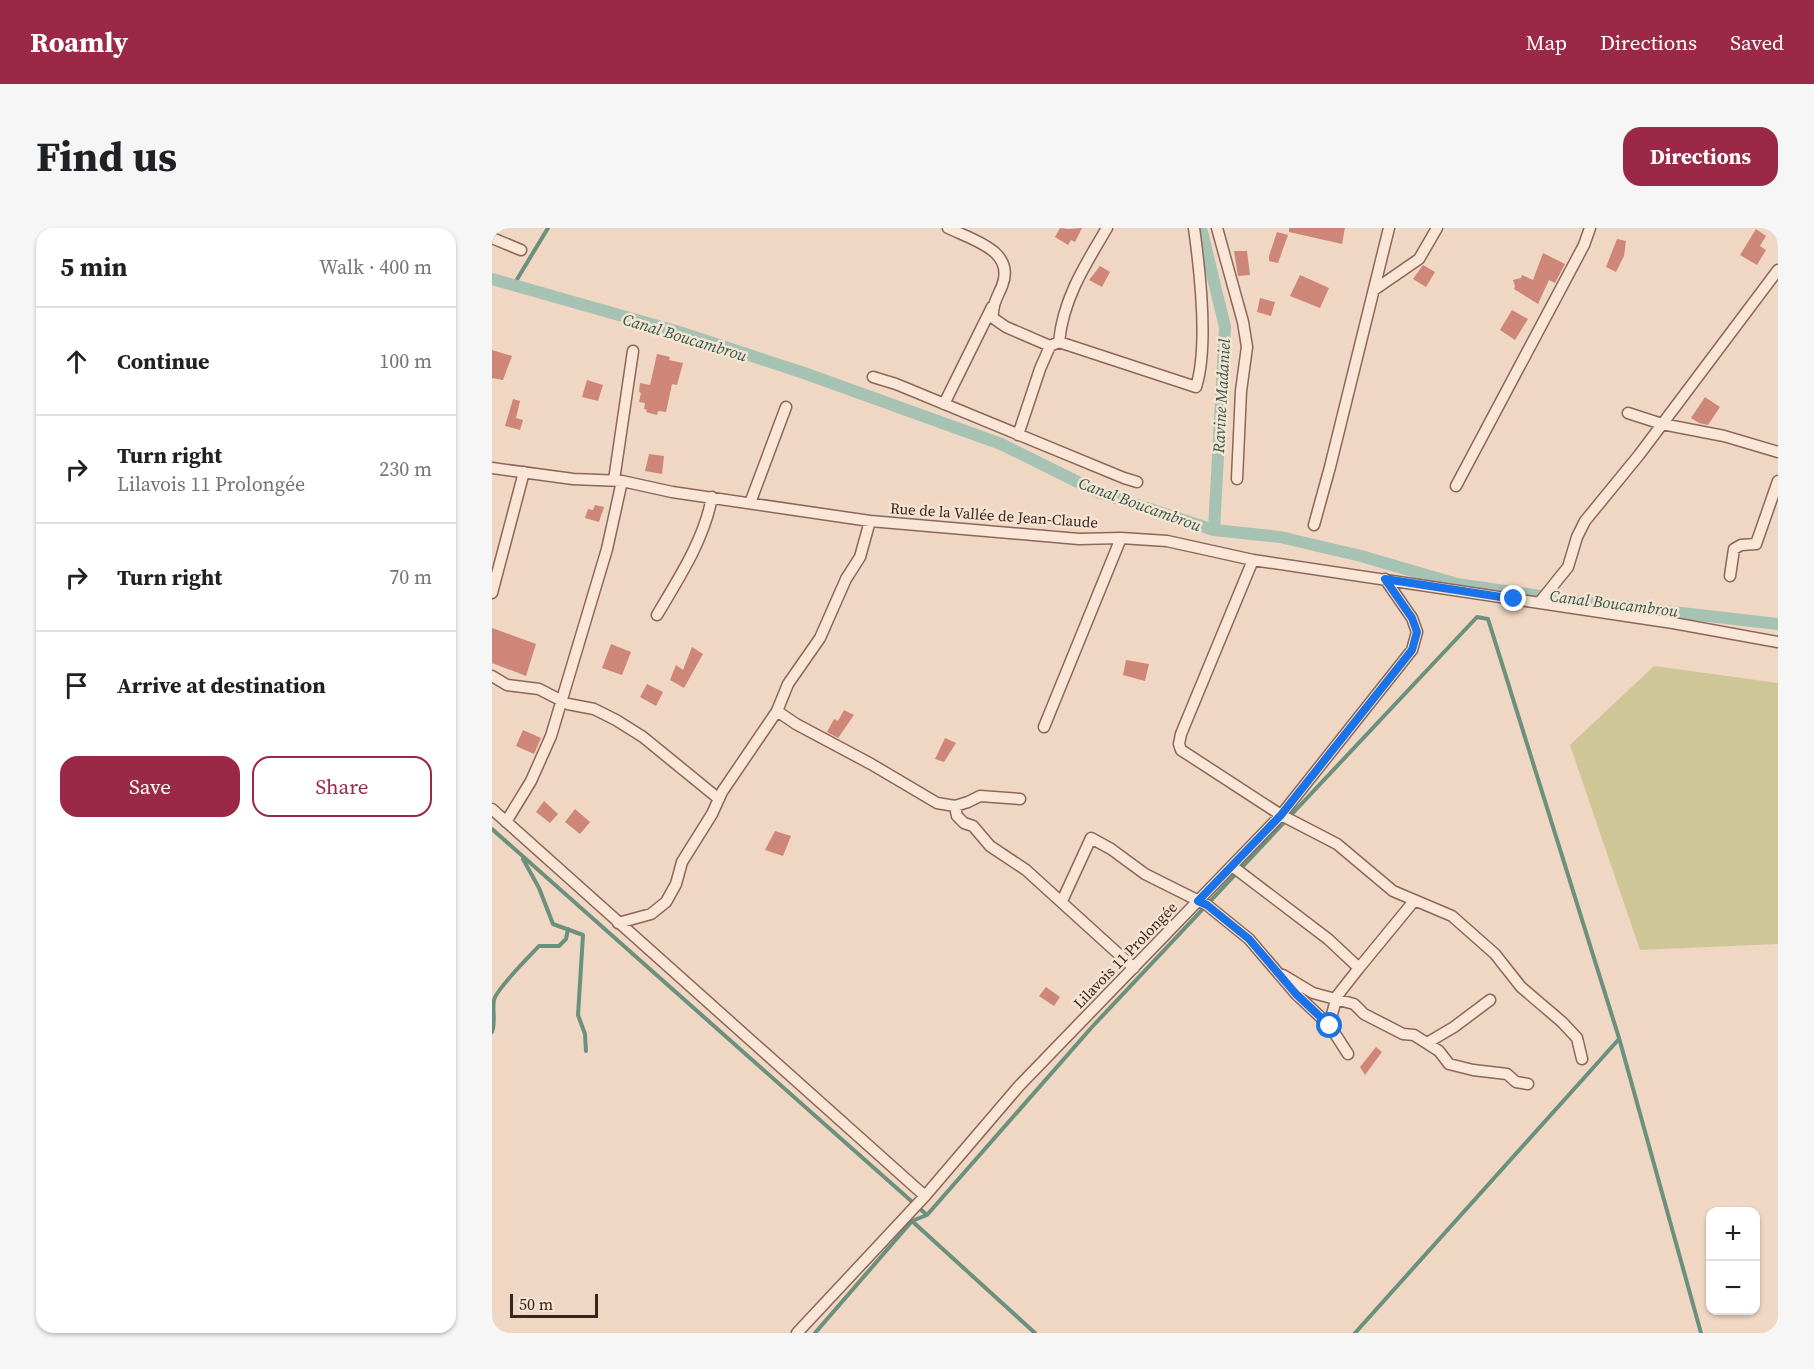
<!DOCTYPE html>
<meta charset="utf-8">
<style>
:root{--surface:#fff;--page:#f6f6f6;--text:#202124;--muted:#757577;--line:#e0e0e0;--accent:#9a2846}
body{margin:0;font-family:"Source Serif 4",serif;background:var(--page);color:var(--text)}
.controls{position:absolute;right:18px;bottom:18px;display:grid;overflow:hidden;border-radius:12px;box-shadow:0 2px 4px #0004}
.controls button{width:54px;height:54px;display:grid;place-items:center;padding:0;border:0;border-bottom:2px solid var(--line);background:var(--surface);color:var(--text);font:30px sans-serif}
.scale{position:absolute;left:18px;bottom:15px;width:88px;box-sizing:border-box;padding-left:6px;border:3px solid #39241e;border-top:0;font-size:16px;line-height:21px;white-space:nowrap;color:#39241e;-webkit-text-stroke:4px #f6e3d2;paint-order:stroke}
.stop{position:absolute;width:18px;height:18px;margin:-14px;border:4px solid #1a73e8;border-radius:50%;background:#fff}
.stop.end{background:#1a73e8;border-color:#fff;box-shadow:0 2px 6px #0008}
.list{margin:0;padding:0;list-style:none}
h2{display:flex;justify-content:space-between;align-items:center;height:78px;margin:0;padding:0 24px;font-size:26px}
h2 small{font-size:20px;font-weight:400;color:var(--muted)}
.list li{display:grid;grid-template-columns:39px 1fr auto;gap:18px;align-items:center;box-sizing:border-box;height:108px;padding:0 24px;border-top:2px solid var(--line)}
.list b{display:block;font-size:22px;white-space:nowrap}
.list p{margin:0;font-size:20px;white-space:nowrap;color:var(--muted)}
.list em{font-size:20px;font-style:normal;color:var(--muted)}
.actions{display:flex;gap:12px;padding:18px 24px}
.actions a{flex:1;padding:14px 0;border:2px solid var(--accent);border-radius:18px;text-align:center;font-size:21px;color:var(--accent)}
.actions .main{background:var(--accent);color:#fff}
.icon{flex:none;width:33px;height:33px;fill:none;stroke:currentColor;stroke-width:2;stroke-linecap:round;stroke-linejoin:round}
.map{position:relative;flex:none;width:1286px;height:1105px;overflow:hidden;border-radius:18px}
header{display:flex;align-items:center;gap:36px;box-sizing:border-box;height:84px;padding:0 30px;background:var(--accent);color:#fff}
header strong{font-size:28px}
nav{display:flex;gap:33px;margin-inline-start:auto;font-size:21px}
.intro{display:flex;align-items:center;justify-content:space-between;box-sizing:border-box;height:144px;padding:0 36px}
h1{margin:0;font-size:42px}
.button{padding:15px 27px;border-radius:18px;background:var(--accent);color:#fff;font-size:21px;font-weight:700}
main{display:flex;gap:36px;padding:0 36px}
aside{flex:1;background:var(--surface);border-radius:18px;box-shadow:0 2px 4px #0004}
.map>svg:first-child{display:block}
.green{fill:#cec696}
.lines{fill:none;stroke-linecap:round;stroke-linejoin:round}
.stream{stroke:#6c907e;stroke-width:4}
.canal{stroke:#a5c2b2;stroke-width:12}
.building{fill:#ce8678}
.minor-casing{stroke:#8a6759;stroke-width:13}
.minor{stroke:#fae6d6;stroke-width:10}
.route{stroke:#1a73e8;stroke-width:8}
.labels{text-anchor:middle;dominant-baseline:central;stroke-width:5;stroke-linejoin:round;paint-order:stroke}
.street-label{font-size:15px;fill:#39241e;stroke:#f6e3d2}
.water-label{font-size:16px;font-style:italic;fill:#2c594b;stroke:#f6e3d2}
</style>
<header>
<strong>Roamly</strong>
<nav><a>Map</a><a>Directions</a><a>Saved</a></nav>
</header>
<div class="intro"><h1>Find us</h1><a class="button">Directions</a></div>
<main>
<aside>
<h2>5 min<small>Walk · 400 m</small></h2>
<ul class="list">
<li><svg class="icon" aria-label="ahead" viewBox="0 0 24 24"><path d="M12 20V5M6 11l6-6 6 6"/></svg><div><b>Continue</b></div><em>100 m</em></li>
<li><svg class="icon" aria-label="right" viewBox="0 0 24 24"><path d="M7 20v-9h11M14 6l5 5-5 5"/></svg><div><b>Turn right</b><p>Lilavois 11 Prolongée</p></div><em>230 m</em></li>
<li><svg class="icon" aria-label="right" viewBox="0 0 24 24"><path d="M7 20v-9h11M14 6l5 5-5 5"/></svg><div><b>Turn right</b></div><em>70 m</em></li>
<li><svg class="icon" aria-label="arrive" viewBox="0 0 24 24"><path d="M6 21V4h12l-3 4 3 4H6"/></svg><div><b>Arrive at destination</b></div></li>
</ul>
<div class="actions"><a class="main">Save</a><a>Share</a></div>
</aside>
<div class="map">
<svg width="1286" height="1105" viewBox="0 0 1286 1105">
<rect width="100%" height="100%" fill="#efd7c3"/>
<path class="green" d="M1162 438 1286 455V716L1148 722 1078 517Z"/>
<g class="lines">
<path class="stream" d="M21 58 56 0
M0 601 435 987
M31 631 47 660 61 696 91 707 86 787 93 806 94 823
M0 804C4 793 0 783 2 772 4 761 38 728 47 718H67L74 711 76 701
M420 993 543 1105
M323 1105 420 993 435 987 600 799 985 389 996 391 1127 810 1209 1105
M863 1105 1127 811"/>
<path class="canal" d="M709 0 733 99 722 302
M0 51 187 104 312 145 509 216 606 264 722 302 788 309 869 328 965 356 1076 372 1286 396"/>
</g>
<path class="building" d="M568 0 576 1 590 0 583 14 579 12 576 17 563 9Z
M797 0H853L850 16 797 4Z
M1264 1 1274 8 1268 18 1274 22 1265 37 1248 27Z
M785 4 796 7 786 35 777 33V28Z
M1125 11 1134 13 1132 28 1124 44 1114 39Z
M742 23H755L758 47 746 48Z
M1051 25 1073 36 1063 55 1057 52 1046 76 1022 61 1023 58 1021 52 1029 50 1030 47 1041 52Z
M931 37 943 44 934 59 921 51Z
M608 38 618 44 610 59 597 52Z
M808 47 837 60 828 80 798 68Z
M768 70 783 74 779 88 765 84Z
M1020 82 1036 91 1023 112 1008 102Z
M0 122 20 128 11 152 0 150Z
M165 126 178 129 177 132 191 135 185 157 180 156 174 184 166 183 165 187 154 184 155 182 152 181 153 175 147 174 149 165 147 164 148 155 158 157Z
M95 152 111 157 106 173 90 169Z
M1213 169 1228 179 1216 197 1207 195 1199 190Z
M21 171 28 173 24 190 31 192 28 202 13 198Z
M157 226 172 228 170 246 153 243Z
M103 277 112 279 107 294 93 290 96 281 101 282Z
M0 400 44 416 34 448 0 435Z
M119 416 139 424 130 447 110 440Z
M200 419 211 426 192 460 178 452 184 437 191 442Z
M634 432 657 436 653 453 631 447Z
M155 456 171 464 164 478 148 469Z
M352 482 362 487 346 510 335 504 342 491 346 493Z
M31 502 49 510 42 526 24 518Z
M453 510 464 515 452 534 443 531Z
M52 573 66 586 58 595 44 584Z
M83 581 98 594 88 606 73 594Z
M283 603 299 608 291 628 273 622Z
M554 759 568 769 562 778 547 768Z
M884 819 890 824 873 847 868 839Z"/>
<g class="lines">
<defs>
<path id="minor" d="M456 0C481 12 524 23 510 58 505 70 500 77 501 90L514 99 558 118
M725 0 751 94 755 119 749 163 745 251
M0 10 29 22
M882 62 927 31 945 0
M567 114C571 71 593 37 615 0
M381 149 404 156 632 250 645 254
M452 176 500 79
M1136 185 1170 196 1232 208 1286 224
M526 207 548 141 558 118 567 114 704 159C717 118 708 43 702 0
M0 240 81 251 130 253 180 264 378 293 587 311 629 310 675 313 761 332 1181 395 1286 414
M122 252 141 123
M964 258 1092 17 1098 0
M258 275 294 179
M822 297 838 239 897 0
M761 332 689 506 687 516 689 522 789 587 845 616 901 663 960 688 1003 726 1029 759 1070 794 1085 810 1090 831
M1238 348 1242 321 1249 317 1264 316 1286 253
M0 365 32 244
M1047 375 1076 339 1085 309 1093 293 1147 227 1286 42
M165 387C187 350 212 312 220 269
M0 448 15 457 47 461 76 476 102 481 124 492 151 509 227 571
M285 483 304 496 379 536 445 575 463 578 476 574 488 568 528 571
M552 499 629 310
M463 578 465 588 472 595 481 598 498 618 534 642 642 740
M0 581 433 968
M14 594 39 553 59 508 115 321 130 253
M740 638 836 711 867 740 845 768 839 790 834 794
M570 673 599 610 619 621 653 646 715 677 757 711 804 766 838 798 856 826
M126 695 159 686 174 674 184 656 190 634 220 586 230 564 285 483 296 456 328 410 354 351 368 329 378 293
M867 740 922 673
M791 747 821 765 862 776 872 786 911 806 922 807 947 823 957 836 981 842 1015 846 1024 854 1036 856
M935 815 962 799 998 772
M305 1105 433 968 527 858 789 587 920 422 925 404 920 390 893 351"/>
</defs>
<use href="#minor" class="minor-casing"/>
<use href="#minor" class="minor"/>
</g>
<g class="lines">
<path class="route" d="M838 798 804 766 757 711 715 677 706 673 789 587 920 422 925 404 920 390 893 351 1022 371"/>
</g>
<g class="labels">
<g class="street-label">
<text transform="translate(502 287) rotate(4)">Rue de la Vallée de Jean-Claude</text>
<text transform="translate(633 727) rotate(-46)">Lilavois 11 Prolongée</text>
</g>
<g class="water-label">
<text transform="translate(193 109) rotate(17)">Canal Boucambrou</text>
<text transform="translate(729 168) rotate(-87)">Ravine Madaniel</text>
<text transform="translate(648 276) rotate(20)">Canal Boucambrou</text>
<text transform="translate(1122 375) rotate(7)">Canal Boucambrou</text>
</g>
</g>
</svg>
<div class="controls">
<button>+</button>
<button>−</button>
</div>
<div class="scale">50 m</div>
<div class="stop" style="left:838px;top:798px"></div>
<div class="stop end" style="left:1022px;top:371px"></div>
</div>
</main>
